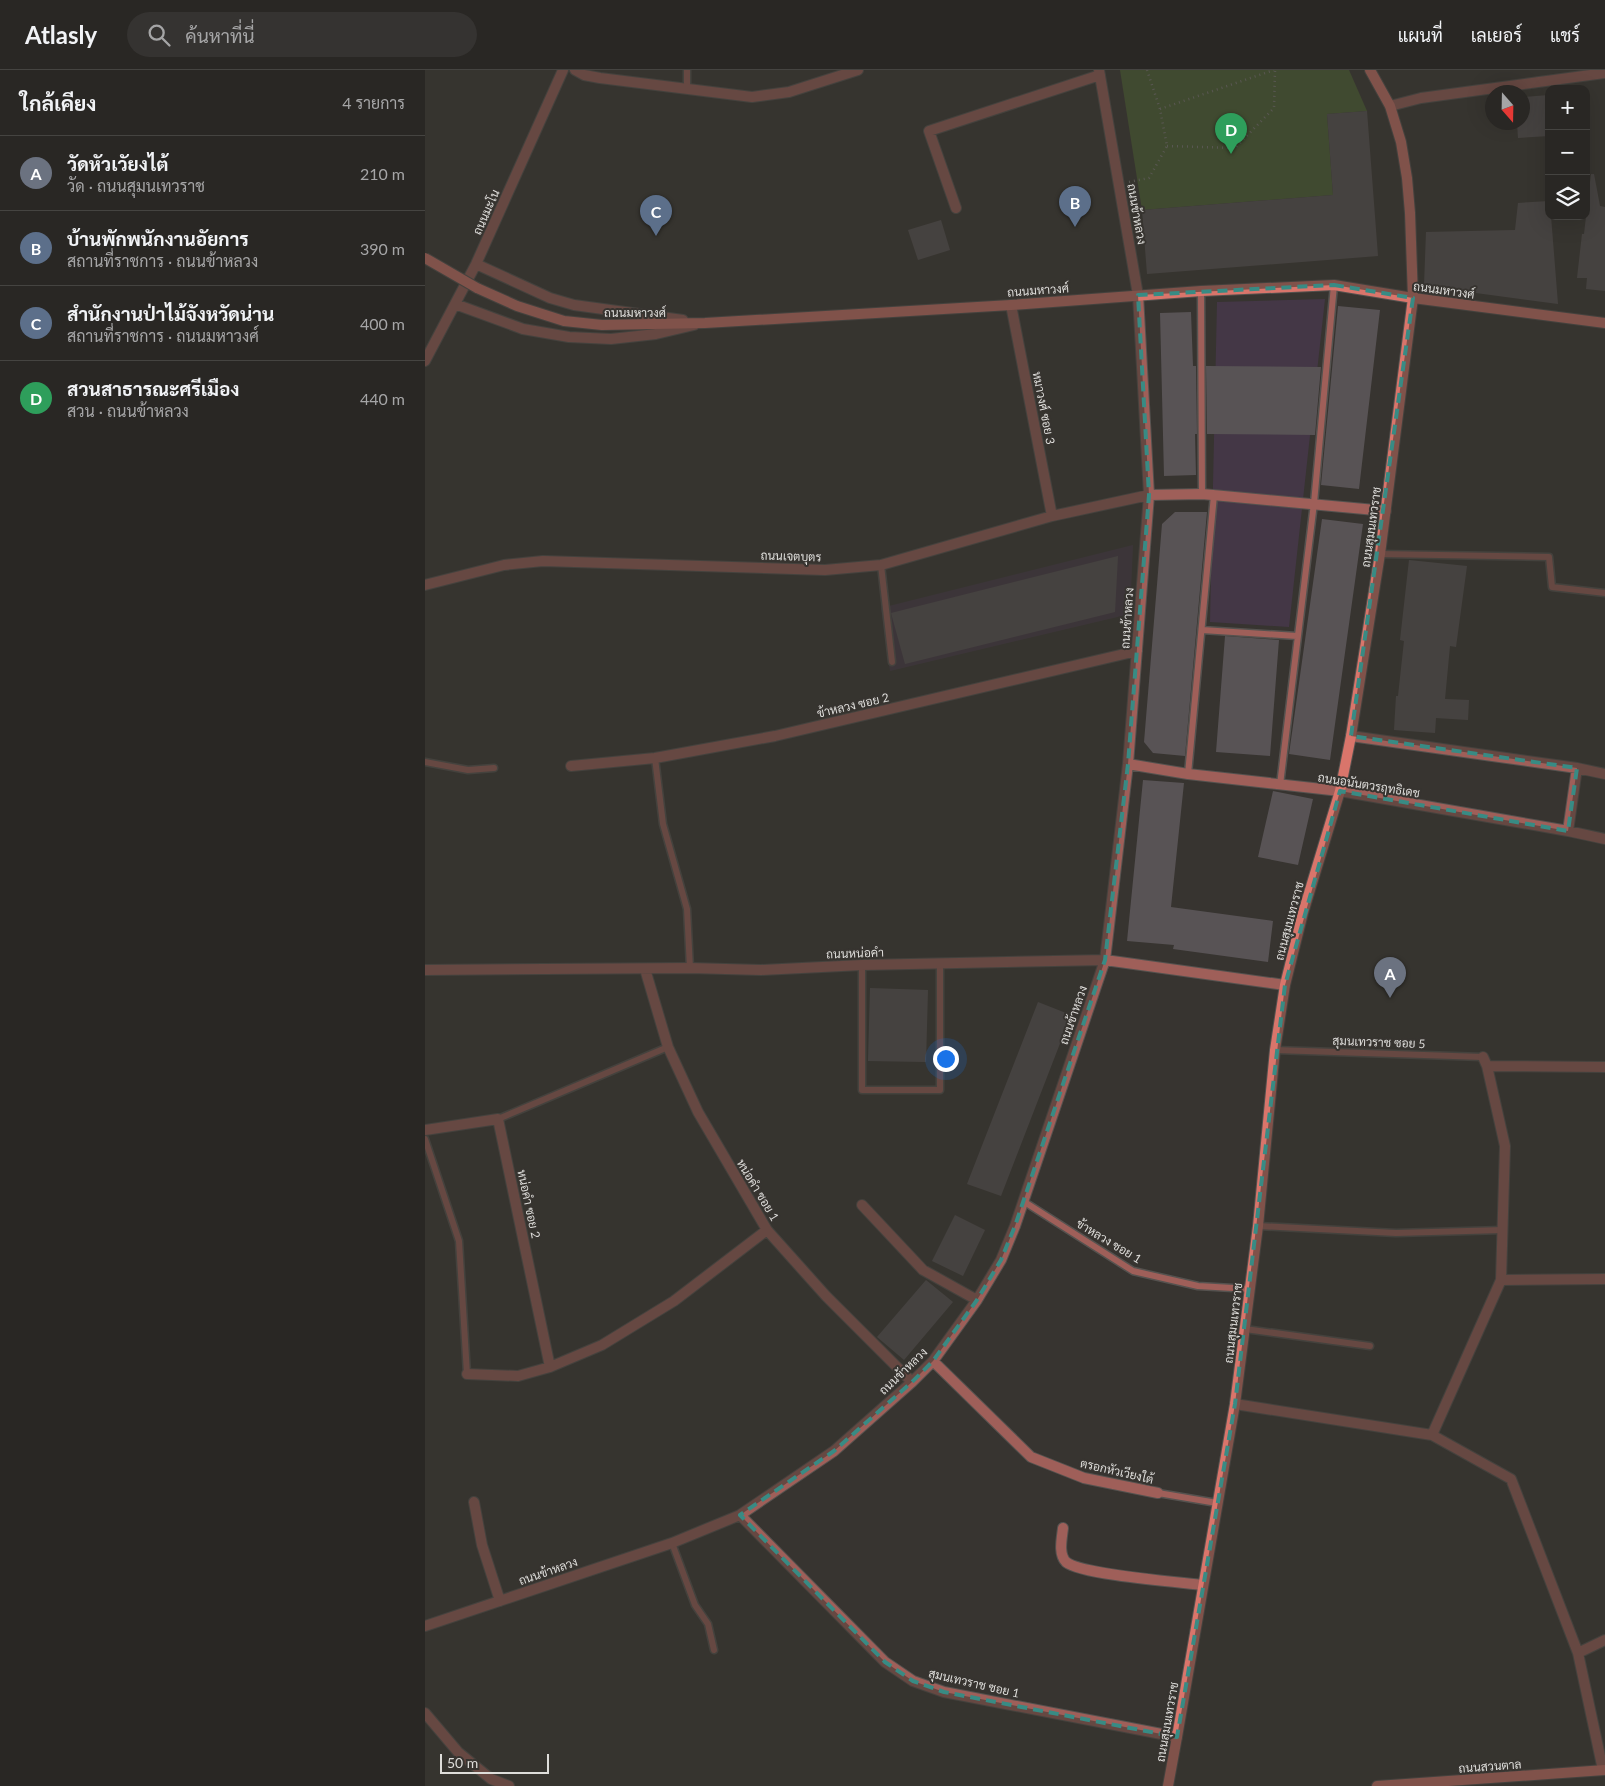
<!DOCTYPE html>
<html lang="th">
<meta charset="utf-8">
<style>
:root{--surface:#292724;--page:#353331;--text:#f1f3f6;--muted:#a5a5a6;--line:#454441;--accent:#d93025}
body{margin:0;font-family:Lato,Sarabun,sans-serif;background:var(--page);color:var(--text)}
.controls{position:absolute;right:15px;top:15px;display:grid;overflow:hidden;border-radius:10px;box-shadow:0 5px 20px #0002}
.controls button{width:45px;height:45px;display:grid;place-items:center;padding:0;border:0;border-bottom:1px solid var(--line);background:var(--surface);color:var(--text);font:25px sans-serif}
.compass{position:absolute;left:1060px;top:15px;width:45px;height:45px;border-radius:50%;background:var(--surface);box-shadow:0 5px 20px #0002;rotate:160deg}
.scale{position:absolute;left:15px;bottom:12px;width:109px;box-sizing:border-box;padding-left:5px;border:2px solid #deddda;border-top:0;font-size:14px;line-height:18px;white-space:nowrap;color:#deddda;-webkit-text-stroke:4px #373430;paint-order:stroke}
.you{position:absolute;left:520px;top:988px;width:18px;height:18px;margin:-12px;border:4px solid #fff;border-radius:50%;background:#1a73e8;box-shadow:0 0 0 8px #1a73e833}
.badge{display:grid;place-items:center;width:32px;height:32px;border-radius:50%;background:var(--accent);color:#fff;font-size:16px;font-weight:700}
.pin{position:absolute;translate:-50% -41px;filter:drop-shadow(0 1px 2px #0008)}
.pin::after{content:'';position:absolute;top:26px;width:18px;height:15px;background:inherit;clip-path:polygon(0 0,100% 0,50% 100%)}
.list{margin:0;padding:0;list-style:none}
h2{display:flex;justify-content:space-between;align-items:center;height:65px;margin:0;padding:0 20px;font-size:21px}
h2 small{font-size:16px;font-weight:400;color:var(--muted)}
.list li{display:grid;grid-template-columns:32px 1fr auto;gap:15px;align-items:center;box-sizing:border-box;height:75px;padding:0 20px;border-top:1px solid var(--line)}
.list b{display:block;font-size:19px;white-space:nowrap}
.list p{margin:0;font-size:16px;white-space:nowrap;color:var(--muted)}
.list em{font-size:16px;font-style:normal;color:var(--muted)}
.icon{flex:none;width:28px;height:28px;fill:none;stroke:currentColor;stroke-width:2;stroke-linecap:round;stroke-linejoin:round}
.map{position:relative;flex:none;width:1180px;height:1716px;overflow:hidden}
header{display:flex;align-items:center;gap:30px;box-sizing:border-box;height:70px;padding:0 25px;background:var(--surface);border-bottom:1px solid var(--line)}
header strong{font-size:24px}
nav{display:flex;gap:28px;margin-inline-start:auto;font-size:18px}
.search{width:350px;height:45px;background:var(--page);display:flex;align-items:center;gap:12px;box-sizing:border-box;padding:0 18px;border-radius:28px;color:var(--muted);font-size:19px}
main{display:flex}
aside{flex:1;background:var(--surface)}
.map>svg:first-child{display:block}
.commercial{fill:#443746}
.green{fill:#4d6431}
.building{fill:#585355}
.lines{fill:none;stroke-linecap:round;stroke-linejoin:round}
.lane-casing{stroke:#55524f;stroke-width:9}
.street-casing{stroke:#55524f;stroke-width:12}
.secondary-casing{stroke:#55524f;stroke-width:12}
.path{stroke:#82807c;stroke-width:2.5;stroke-dasharray:1 4;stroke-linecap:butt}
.lane{stroke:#9f5f59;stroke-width:6}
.street{stroke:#9f5f59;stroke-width:10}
.secondary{stroke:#d9756b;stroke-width:10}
.secondary-bridge-casing{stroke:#55524f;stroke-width:12;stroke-linecap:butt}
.secondary-bridge{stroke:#d9756b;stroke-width:10}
.marked{fill:none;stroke:#388b84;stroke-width:4;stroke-dasharray:10 6;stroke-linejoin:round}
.labels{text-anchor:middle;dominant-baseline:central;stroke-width:4;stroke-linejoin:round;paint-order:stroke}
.street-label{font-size:12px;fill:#deddda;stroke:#373430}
</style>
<header>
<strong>Atlasly</strong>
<div class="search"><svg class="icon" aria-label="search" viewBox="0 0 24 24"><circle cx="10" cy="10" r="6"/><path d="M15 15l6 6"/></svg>ค้นหาที่นี่</div>
<nav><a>แผนที่</a><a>เลเยอร์</a><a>แชร์</a></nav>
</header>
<main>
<aside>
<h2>ใกล้เคียง<small>4 รายการ</small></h2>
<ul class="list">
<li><span class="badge" style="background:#6b7280">A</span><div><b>วัดหัวเวัยงไต้</b><p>วัด · ถนนสุมนเทวราช</p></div><em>210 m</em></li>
<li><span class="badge" style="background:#5c6f8a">B</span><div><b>บ้านพักพนักงานอัยการ</b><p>สถานที่ราชการ · ถนนข้าหลวง</p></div><em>390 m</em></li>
<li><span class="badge" style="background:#5c6f8a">C</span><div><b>สำนักงานป่าไม้จังหวัดน่าน</b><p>สถานที่ราชการ · ถนนมหาวงศ์</p></div><em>400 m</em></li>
<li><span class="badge" style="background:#2e9e5b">D</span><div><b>สวนสาธารณะศรีเมือง</b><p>สวน · ถนนข้าหลวง</p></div><em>440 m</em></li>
</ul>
</aside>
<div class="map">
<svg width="1180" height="1716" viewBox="0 0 1180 1716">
<rect width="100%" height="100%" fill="#373430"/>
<path class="commercial" d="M900 229 864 557 785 552 792 232Z
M708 475 705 544 465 601 456 538Z"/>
<path class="green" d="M695 0H924L942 41 902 44 908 125 717 140Z"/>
<path class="building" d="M1124 25V66L1093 68 1092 52H1098V27Z
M942 41 953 186 722 204 717 140 908 125 902 44Z
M1166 104H1169L1175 136 1180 137V221L1161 219 1162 208H1152L1157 164H1159Z
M1124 131V146H1126L1133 234 999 216 1001 162 1090 160 1093 133Z
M516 150 525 180 493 190 483 160Z
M913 236 955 240 934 419 896 415Z
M766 242 768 296H771L772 364H770L771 405 739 406 735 243Z
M781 296 896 297 890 365 782 364Z
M750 442H782L760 686 728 683 719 672 737 454Z
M897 449 938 454 905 690 864 684Z
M693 486 690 542 480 594 466 543Z
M984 490 1042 496 1031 577 1025 576 1020 629 1044 630 1043 650 1011 648 1010 663 969 660 971 626H973L979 571 975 570Z
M800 566 854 570 845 686 791 682Z
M718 710 759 713 746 837 848 851 843 892 748 879 749 875 702 871Z
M848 721 888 729 873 795 833 787Z
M445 918 503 920 501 992 443 991Z
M613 932 646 945 576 1126 542 1114Z
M530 1145 560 1160 538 1206 507 1191Z
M501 1210 528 1232 479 1290 452 1267Z"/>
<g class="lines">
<defs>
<path id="lane" d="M262 19V0
M776 221 777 424
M955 484 1124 487 1127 517 1180 523
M456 495 467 592
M777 560 872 566
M230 688 238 754 262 839 265 898
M0 692 43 700 69 698
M763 704 789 425
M855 715 889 433 909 215
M437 895V1020H515V893
M850 980 1058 987
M73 1049 243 977
M0 1069 34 1171 42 1304
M598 1131 708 1201 773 1216 825 1219
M833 1156 971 1163 1078 1160
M820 1259 945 1276
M733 1423 792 1433
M247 1473 270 1535 283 1554 289 1580"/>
<path id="street" d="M150 0 159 5 175 8 327 27 364 22 433 0
M965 36 996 28 1180 3
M531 138 504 61 675 5
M51 194 125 228 149 235 258 250
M30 234 98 259 144 267 186 269 231 264 269 255
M586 235 627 446
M0 291 51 194 138 0
M0 515 79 495 118 491 400 500 456 495 627 446 724 425 777 424 961 441
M926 666 1152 698 1180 704
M703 694 763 704 915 721 1143 761 1180 769
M146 696 230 688 350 666 712 581
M1143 761 1152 698
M220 899 243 977 273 1042 342 1160 401 1226 487 1312
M0 900 265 898 336 900 437 895 680 890 860 915
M1058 987 1062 996 1080 1076 1076 1210 1007 1365 1086 1409 1153 1583 1178 1700
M1062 996 1180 997
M0 1060 73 1049 125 1297
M437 1135 498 1200 552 1230
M1076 1210 1180 1209
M508 1291 606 1387 659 1408 733 1423
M42 1304 93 1306 125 1297 177 1275 249 1231 342 1160
M810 1334 1007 1365
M49 1432 57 1475 75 1531
M315 1445 460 1592 488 1611 519 1622 752 1667
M638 1458C637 1468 633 1484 641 1492 657 1505 753 1512 778 1515
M0 1556 247 1473 315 1445 409 1381 487 1312 508 1291 552 1230 576 1190 590 1156 680 890 703 694 724 425 713 225 674 0
M1153 1583 1180 1570
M0 1643 33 1682 66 1709 84 1716"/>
<path id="secondary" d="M52 218 92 236 139 251 177 255 280 253 586 235 776 221 909 215 988 228 1180 253
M743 1716 752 1667 810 1334 833 1156 850 980 860 915 878 843 915 721 926 666 955 484 988 228 985 143 982 108 976 72 965 36 945 0
M952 1716 1180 1700"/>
</defs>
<use href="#lane" class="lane-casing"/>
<use href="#street" class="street-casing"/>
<use href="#secondary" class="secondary-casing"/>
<path class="path" d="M735 39 849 0
M742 76 810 78 849 38 850 0
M704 112 724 108 742 76 735 39 722 0"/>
<use href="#lane" class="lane"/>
<use href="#street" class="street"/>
<use href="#secondary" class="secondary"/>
<defs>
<path id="secondary-bridge" d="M0 188 52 218"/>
</defs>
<use href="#secondary-bridge" class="secondary-bridge-casing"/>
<use href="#secondary-bridge" class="secondary-bridge"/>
</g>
<path d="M0 0H1180V1716H0ZM909 215 988 228 926 666 1152 698 1143 761 915 721 860 915 810 1334 752 1667 519 1622 488 1611 460 1592 315 1445 409 1381 487 1312 508 1291 552 1230 576 1190 590 1156 680 890 703 694 724 425 713 225Z" fill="#373430" fill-opacity=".55" fill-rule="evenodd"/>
<path class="marked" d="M909 215 988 228 926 666 1152 698 1143 761 915 721 860 915 810 1334 752 1667 519 1622 488 1611 460 1592 315 1445 409 1381 487 1312 508 1291 552 1230 576 1190 590 1156 680 890 703 694 724 425 713 225Z"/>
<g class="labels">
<g class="street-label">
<text transform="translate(61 142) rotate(-66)">ถนนมะโน</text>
<text transform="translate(712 144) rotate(80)">ถนนข้าหลวง</text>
<text transform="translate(613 220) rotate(-4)">ถนนมหาวงศ์</text>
<text transform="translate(1019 220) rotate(8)">ถนนมหาวงศ์</text>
<text x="210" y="242">ถนนมหาวงศ์</text>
<text transform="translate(619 338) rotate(79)">หมาวงศ์ ซอย 3</text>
<text transform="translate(946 457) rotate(-82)">ถนนสุมนเทวราช</text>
<text transform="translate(366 486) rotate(2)">ถนนเจตบุตร</text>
<text transform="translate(702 548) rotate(-86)">ถนนข้าหลวง</text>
<text transform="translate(428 635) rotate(-13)">ข้าหลวง ซอย 2</text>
<text transform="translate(944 715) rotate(9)">ถนนอนันตวรฤทธิเดช</text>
<text transform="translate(864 851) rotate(-75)">ถนนสุมนเทวราช</text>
<text transform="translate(430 883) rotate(-2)">ถนนหน่อคำ</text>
<text transform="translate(648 945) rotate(-71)">ถนนข้าหลวง</text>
<text transform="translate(954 972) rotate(2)">สุมนเทวราช ซอย 5</text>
<text transform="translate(333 1120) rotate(59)">หน่อคำ ซอย 1</text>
<text transform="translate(104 1134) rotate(78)">หน่อคำ ซอย 2</text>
<text transform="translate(684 1171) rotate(31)">ข้าหลวง ซอย 1</text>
<text transform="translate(808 1253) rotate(-83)">ถนนสุมนเทวราช</text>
<text transform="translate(478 1301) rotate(-44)">ถนนข้าหลวง</text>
<text transform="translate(692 1401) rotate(13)">ตรอกหัวเวียงใต้</text>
<text transform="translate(123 1501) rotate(-19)">ถนนข้าหลวง</text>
<text transform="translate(549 1613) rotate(13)">สุมนเทวราช ซอย 1</text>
<text transform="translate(742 1652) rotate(-80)">ถนนสุมนเทวราช</text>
<text transform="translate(1065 1696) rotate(-4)">ถนนสวนตาล</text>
</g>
</g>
</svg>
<div class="controls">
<button>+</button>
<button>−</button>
<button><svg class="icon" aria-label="layers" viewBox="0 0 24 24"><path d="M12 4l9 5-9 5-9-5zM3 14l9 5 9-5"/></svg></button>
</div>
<svg class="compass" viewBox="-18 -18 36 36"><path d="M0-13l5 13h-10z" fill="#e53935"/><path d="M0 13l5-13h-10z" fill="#a5a5a6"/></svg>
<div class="scale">50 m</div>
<div class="you"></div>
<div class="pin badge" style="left:965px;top:928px;background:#6b7280">A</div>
<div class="pin badge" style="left:650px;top:157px;background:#5c6f8a">B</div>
<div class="pin badge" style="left:231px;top:166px;background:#5c6f8a">C</div>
<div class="pin badge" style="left:806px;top:84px;background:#2e9e5b">D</div>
</div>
</main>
